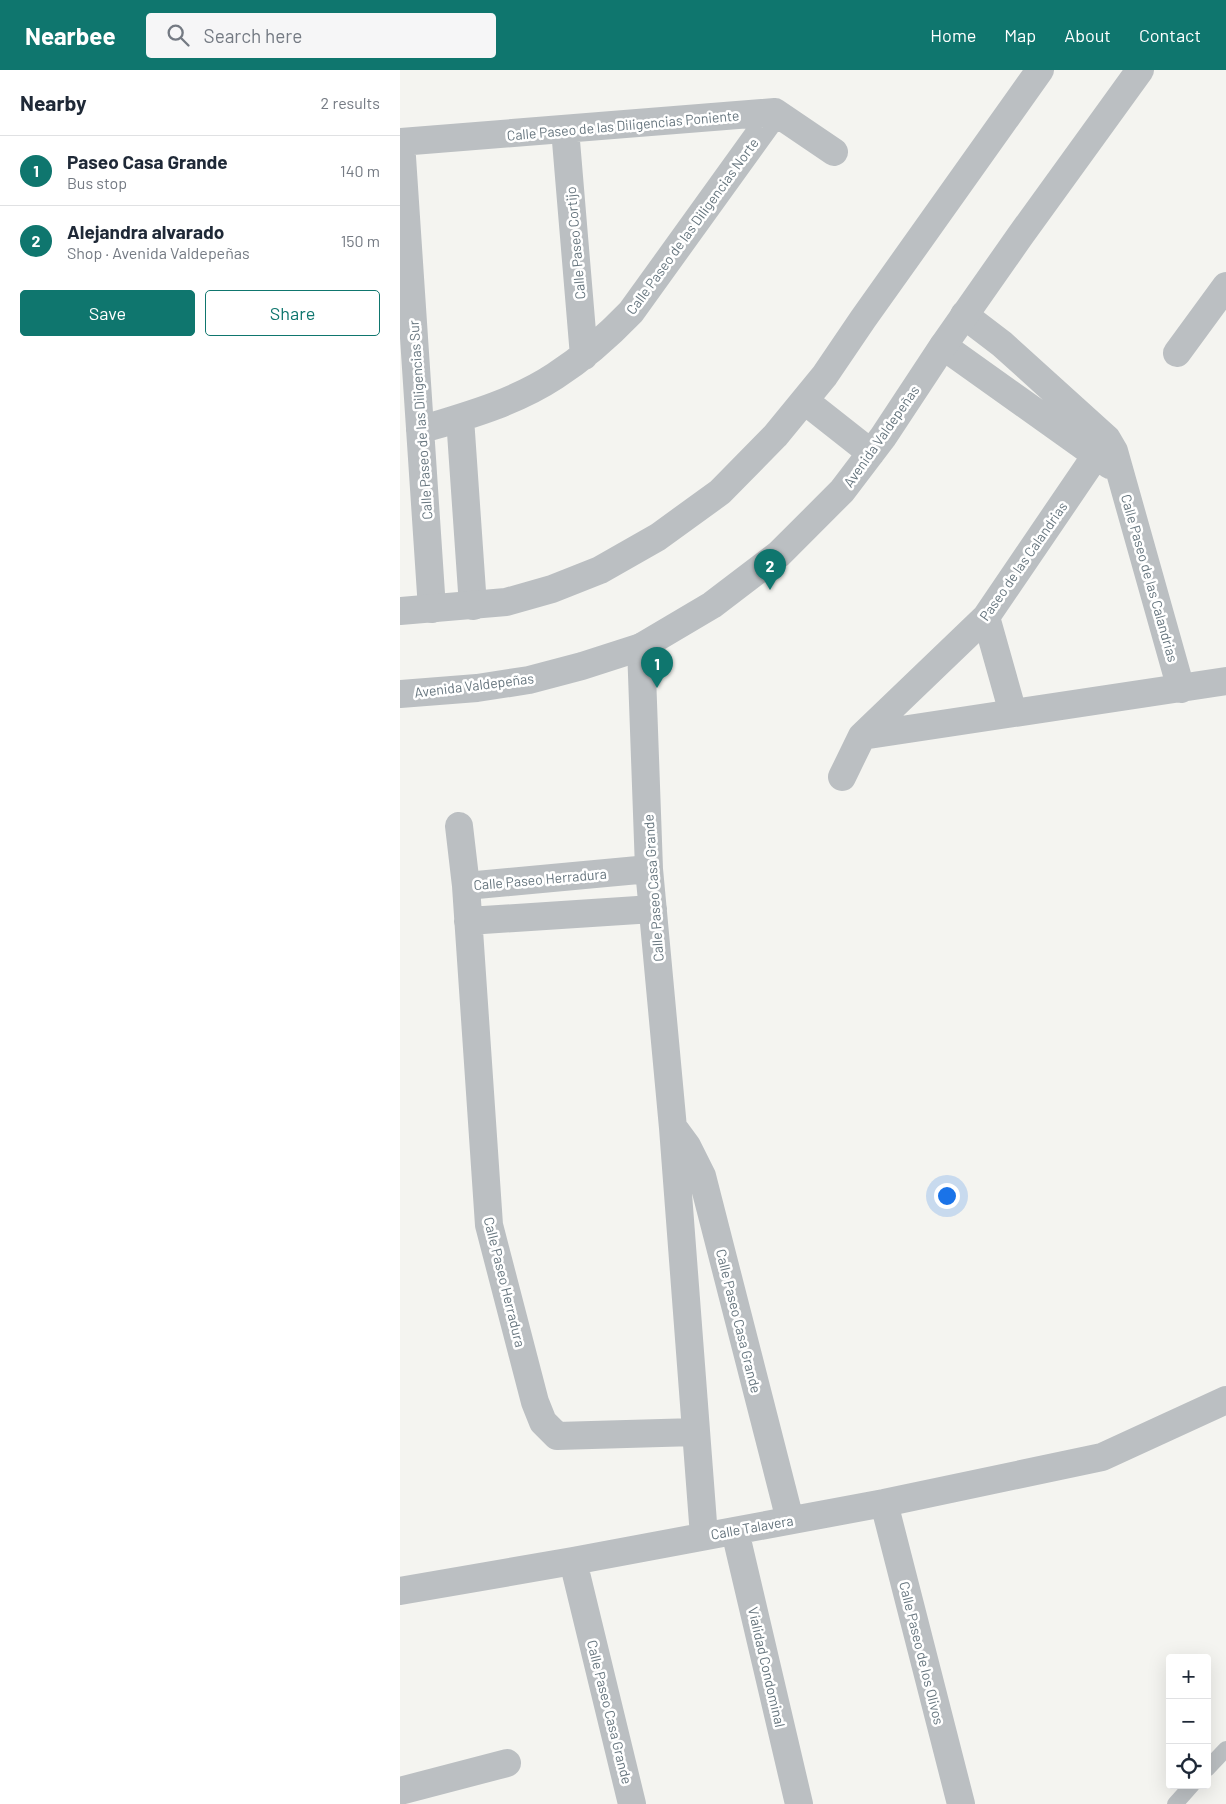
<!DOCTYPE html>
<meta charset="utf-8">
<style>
:root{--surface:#fff;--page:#f6f6f7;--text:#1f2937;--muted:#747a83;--line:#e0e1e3;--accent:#0f766e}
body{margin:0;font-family:Barlow,sans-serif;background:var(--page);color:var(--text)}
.controls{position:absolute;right:15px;bottom:15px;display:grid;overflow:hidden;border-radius:5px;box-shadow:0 5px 20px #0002}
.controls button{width:45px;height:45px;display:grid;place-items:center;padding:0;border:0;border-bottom:1px solid var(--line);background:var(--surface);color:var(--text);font:25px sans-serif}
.you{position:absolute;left:546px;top:1125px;width:18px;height:18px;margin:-12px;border:4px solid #fff;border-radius:50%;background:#1a73e8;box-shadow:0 0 0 8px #1a73e833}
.badge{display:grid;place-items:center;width:32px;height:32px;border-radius:50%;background:var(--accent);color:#fff;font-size:16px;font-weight:700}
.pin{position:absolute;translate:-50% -41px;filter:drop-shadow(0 1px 2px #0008)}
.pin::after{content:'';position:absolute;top:26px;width:18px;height:15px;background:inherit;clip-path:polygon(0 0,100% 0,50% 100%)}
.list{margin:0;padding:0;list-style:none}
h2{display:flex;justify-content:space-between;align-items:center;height:65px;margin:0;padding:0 20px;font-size:21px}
h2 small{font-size:16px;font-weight:400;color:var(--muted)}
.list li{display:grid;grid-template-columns:32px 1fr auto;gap:15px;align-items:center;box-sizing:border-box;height:70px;padding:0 20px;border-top:1px solid var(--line)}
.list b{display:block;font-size:19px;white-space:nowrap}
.list p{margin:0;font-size:16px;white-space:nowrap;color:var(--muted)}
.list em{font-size:16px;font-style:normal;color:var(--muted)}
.actions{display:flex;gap:10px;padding:15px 20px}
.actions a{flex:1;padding:11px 0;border:1px solid var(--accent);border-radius:5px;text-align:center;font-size:18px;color:var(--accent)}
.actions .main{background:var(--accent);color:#fff}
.icon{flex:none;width:28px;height:28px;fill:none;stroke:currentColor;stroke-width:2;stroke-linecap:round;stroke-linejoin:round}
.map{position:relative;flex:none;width:826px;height:1734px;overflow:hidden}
header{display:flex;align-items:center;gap:30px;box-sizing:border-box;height:70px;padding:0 25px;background:var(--accent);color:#fff}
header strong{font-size:24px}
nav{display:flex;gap:28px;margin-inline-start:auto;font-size:18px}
.search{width:350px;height:45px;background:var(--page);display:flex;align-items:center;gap:12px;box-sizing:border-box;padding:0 18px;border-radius:5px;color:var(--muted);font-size:19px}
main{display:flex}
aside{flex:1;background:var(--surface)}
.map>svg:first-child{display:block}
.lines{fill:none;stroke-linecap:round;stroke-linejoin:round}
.service{stroke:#bbbfc2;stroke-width:16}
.minor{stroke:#bbbfc2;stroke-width:28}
.tertiary{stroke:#bbbfc2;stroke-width:28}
.labels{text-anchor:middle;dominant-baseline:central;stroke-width:5;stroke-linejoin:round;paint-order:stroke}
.street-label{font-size:14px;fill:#66757e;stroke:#fff}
</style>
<header>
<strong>Nearbee</strong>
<div class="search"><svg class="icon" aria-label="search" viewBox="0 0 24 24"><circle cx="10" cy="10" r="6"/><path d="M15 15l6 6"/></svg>Search here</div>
<nav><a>Home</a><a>Map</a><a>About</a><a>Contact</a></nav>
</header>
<main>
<aside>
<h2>Nearby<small>2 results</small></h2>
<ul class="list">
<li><span class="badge">1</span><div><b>Paseo Casa Grande</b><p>Bus stop</p></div><em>140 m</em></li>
<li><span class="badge">2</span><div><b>Alejandra alvarado</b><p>Shop · Avenida Valdepeñas</p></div><em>150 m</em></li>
</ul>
<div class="actions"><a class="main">Save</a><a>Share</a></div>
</aside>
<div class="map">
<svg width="826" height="1734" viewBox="0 0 826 1734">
<rect width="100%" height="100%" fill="#f4f4f0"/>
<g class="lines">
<path class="service" d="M807 1699 826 1679
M775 1734 792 1715"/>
<path class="minor" d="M165 59 184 286
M0 72 375 42 434 82
M1 72 32 539
M564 245 602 274 707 369 714 381 781 619
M543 276 710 395
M777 283 826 216
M60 348 73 536
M20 360C66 346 114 333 155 306 183 288 208 266 231 242L375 42
M586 547 613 643
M241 577 249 799 273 1058 304 1466
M462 666 826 611
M442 707 462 666 586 547 707 369
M59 756 66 816 89 1155 135 1332 143 1352 157 1366 296 1362
M66 816 249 799
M68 851 253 839
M276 1061 287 1076 302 1106 390 1450
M484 1433 561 1734
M335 1461 399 1734
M173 1491 232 1734
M0 1521 173 1491 484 1433 702 1387 826 1330
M0 1721 107 1693"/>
<path class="tertiary" d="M405 331 471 383
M0 541 106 532 152 519 200 500 258 467 320 422 375 366 425 305 463 249 640 0
M0 624 77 618 129 610 182 596 241 577 312 535 379 484 442 421 483 367 543 276 620 166 740 0"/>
</g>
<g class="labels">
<g class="street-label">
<text transform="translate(223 55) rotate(-5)">Calle Paseo de las Diligencias Poniente</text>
<text transform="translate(292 156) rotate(-54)">Calle Paseo de las Diligencias Norte</text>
<text transform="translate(175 173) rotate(-95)">Calle Paseo Cortijo</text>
<text transform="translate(20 350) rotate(-94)">Calle Paseo de las Diligencias Sur</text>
<text transform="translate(481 366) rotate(-55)">Avenida Valdepeñas</text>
<text transform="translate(623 491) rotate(-55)">Paseo de las Calandrias</text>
<text transform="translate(750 508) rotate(74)">Calle Paseo de las Calandrias</text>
<text transform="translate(74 615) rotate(-7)">Avenida Valdepeñas</text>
<text transform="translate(140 809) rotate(-5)">Calle Paseo Herradura</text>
<text transform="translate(253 818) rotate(-94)">Calle Paseo Casa Grande</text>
<text transform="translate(105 1212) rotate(76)">Calle Paseo Herradura</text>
<text transform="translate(339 1251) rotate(76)">Calle Paseo Casa Grande</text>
<text transform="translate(352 1457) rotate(-10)">Calle Talavera</text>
<text transform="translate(522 1583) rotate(76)">Calle Paseo de los Olivos</text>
<text transform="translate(367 1597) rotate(77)">Vialidad Condominal</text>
<text transform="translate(210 1642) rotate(76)">Calle Paseo Casa Grande</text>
</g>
</g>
</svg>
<div class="controls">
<button>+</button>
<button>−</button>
<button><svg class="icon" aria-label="locate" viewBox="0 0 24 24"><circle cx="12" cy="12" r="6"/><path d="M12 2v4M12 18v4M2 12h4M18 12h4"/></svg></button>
</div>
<div class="you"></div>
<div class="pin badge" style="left:257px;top:618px">1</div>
<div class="pin badge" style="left:370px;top:520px">2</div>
</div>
</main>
